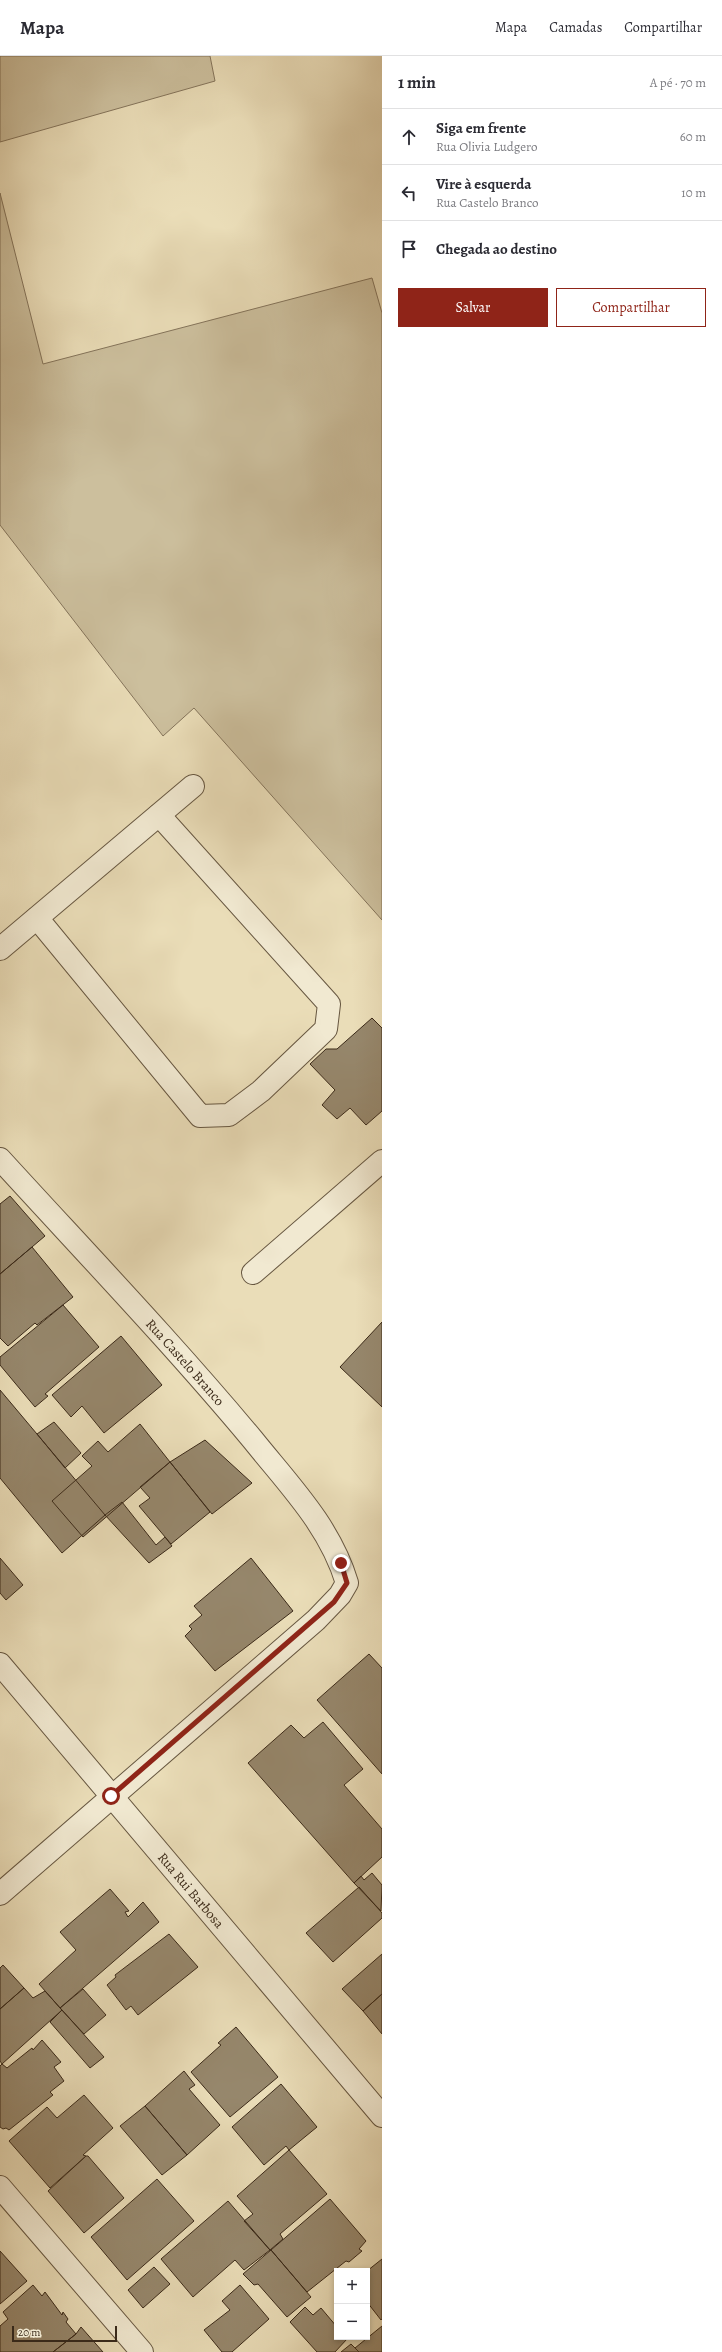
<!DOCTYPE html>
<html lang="pt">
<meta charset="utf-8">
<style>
:root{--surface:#fff;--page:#f7f7f7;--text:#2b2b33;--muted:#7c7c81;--line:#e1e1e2;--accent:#8f2418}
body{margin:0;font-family:Alegreya,serif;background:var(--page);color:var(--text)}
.controls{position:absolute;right:12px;bottom:12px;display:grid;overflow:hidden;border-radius:0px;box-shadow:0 2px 6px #0003}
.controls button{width:36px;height:36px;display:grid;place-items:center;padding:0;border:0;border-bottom:1px solid var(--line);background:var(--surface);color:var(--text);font:20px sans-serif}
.scale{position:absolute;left:12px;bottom:10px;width:105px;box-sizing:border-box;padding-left:4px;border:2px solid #3b2a19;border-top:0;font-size:11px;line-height:14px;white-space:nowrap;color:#3b2a19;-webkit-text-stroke:3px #f1e9d1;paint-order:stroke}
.stop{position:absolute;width:12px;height:12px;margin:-9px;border:3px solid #8f2418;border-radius:50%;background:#fff}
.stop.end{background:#8f2418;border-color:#fff;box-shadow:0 1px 4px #0008}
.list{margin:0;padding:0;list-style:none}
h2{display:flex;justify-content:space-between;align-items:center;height:52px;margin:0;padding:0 16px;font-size:17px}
h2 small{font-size:13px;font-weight:400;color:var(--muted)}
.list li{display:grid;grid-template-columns:26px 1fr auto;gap:12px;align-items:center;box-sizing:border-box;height:56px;padding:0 16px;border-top:1px solid var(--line)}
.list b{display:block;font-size:15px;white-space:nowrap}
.list p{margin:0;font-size:13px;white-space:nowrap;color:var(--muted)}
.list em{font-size:13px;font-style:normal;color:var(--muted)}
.actions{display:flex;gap:8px;padding:12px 16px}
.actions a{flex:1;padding:9px 0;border:1px solid var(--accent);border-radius:0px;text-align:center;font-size:14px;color:var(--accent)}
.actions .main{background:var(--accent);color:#fff}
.icon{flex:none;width:22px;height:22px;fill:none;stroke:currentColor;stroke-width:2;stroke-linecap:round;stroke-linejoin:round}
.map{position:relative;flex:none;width:382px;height:2296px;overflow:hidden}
header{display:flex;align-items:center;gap:24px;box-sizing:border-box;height:56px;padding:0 20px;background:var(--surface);border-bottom:1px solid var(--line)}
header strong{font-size:19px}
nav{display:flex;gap:22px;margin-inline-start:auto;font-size:14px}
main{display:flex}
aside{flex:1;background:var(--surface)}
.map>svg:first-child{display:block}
.green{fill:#ccbf9d;stroke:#84745b}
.building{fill:#96876c;stroke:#3b2a19}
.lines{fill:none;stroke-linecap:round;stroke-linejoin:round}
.minor-casing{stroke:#675741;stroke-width:24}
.minor{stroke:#f1e9d1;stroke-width:22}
.route{stroke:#8f2418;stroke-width:5}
.labels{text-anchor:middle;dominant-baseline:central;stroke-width:3;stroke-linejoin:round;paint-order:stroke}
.street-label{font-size:14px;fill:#3b2a19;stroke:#f1e9d1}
</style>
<header>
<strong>Mapa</strong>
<nav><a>Mapa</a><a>Camadas</a><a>Compartilhar</a></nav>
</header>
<main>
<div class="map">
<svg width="382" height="2296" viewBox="0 0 382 2296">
<rect width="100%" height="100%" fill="#eaddb8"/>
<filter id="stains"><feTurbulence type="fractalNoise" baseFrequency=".005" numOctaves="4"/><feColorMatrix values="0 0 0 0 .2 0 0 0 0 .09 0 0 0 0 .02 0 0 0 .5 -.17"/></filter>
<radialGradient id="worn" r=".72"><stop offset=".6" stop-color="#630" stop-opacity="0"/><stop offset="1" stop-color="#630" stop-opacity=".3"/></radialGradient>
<path class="green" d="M0 0H210L215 25 0 86Z
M0 137 43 308 372 222 382 257V864L194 652 163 680 0 469Z"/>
<path class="building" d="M372 962 382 972V1055L366 1069 350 1052 337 1063 322 1049 335 1034 310 1008 326 993H337Z
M10 1140 45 1180 0 1218V1148Z
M32 1191 73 1241 37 1269 35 1267 8 1290 0 1282V1218Z
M63 1249 99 1291 45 1338 48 1340 35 1351 0 1309V1301Z
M382 1266V1351L340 1311Z
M121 1280 162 1329 104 1377 82 1350 71 1361 52 1339Z
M0 1334 105 1459 62 1497 0 1422Z
M54 1366 81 1397 65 1412 37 1378Z
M140 1368 170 1406 83 1481 52 1445 92 1410 82 1400 98 1385 108 1396Z
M205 1384 252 1427 212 1458 170 1406Z
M170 1406 210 1456 171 1488 139 1450 150 1442 140 1431Z
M122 1446 156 1489 165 1481 172 1490 149 1507 105 1459Z
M0 1502 23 1529 6 1544 0 1537Z
M251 1502 293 1555 215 1615 185 1580 192 1573 189 1570 202 1559 194 1550Z
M369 1598 382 1612V1718L317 1644Z
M323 1666 363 1713 344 1729 382 1773V1801L354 1827 248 1707 291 1669 304 1682Z
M372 1817 382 1829 381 1855 354 1827 361 1820 364 1824Z
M359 1831 382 1857V1862L333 1906 306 1877Z
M110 1833 129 1855 125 1856 128 1861 143 1846 159 1866 60 1952 39 1928 76 1894 60 1876Z
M169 1878 198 1911 138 1959 131 1950 126 1954 107 1929 116 1921 115 1919Z
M382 1898V1938L363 1955 342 1933Z
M3 1909 24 1932 0 1953V1912Z
M24 1932 33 1942 45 1935 62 1954 2 2008 0 2005V1953Z
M83 1933 106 1959 84 1978 60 1952Z
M382 1938V1978L363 1955Z
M62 1954 104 2001 90 2012 50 1966Z
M236 1971 278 2021 230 2061 191 2016 221 1989 218 1987Z
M42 1984 61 2006 54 2011 64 2025 50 2036 53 2039 9 2074 6 2072 3 2073 0 2071V2010L2 2008 7 2012 32 1992 33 1994Z
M184 2015 195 2029 189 2033 220 2069 187 2099 145 2050Z
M281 2028 317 2071 289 2094 286 2090 264 2109 232 2071Z
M84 2039 113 2072 83 2099 86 2100 50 2132 9 2085 47 2051 57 2062Z
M145 2050 187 2099 162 2119 120 2070Z
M289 2094 327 2138 280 2178 283 2183 270 2194 244 2165 253 2158 237 2140Z
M86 2100H88L124 2142 84 2177 48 2135Z
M157 2123 194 2165 127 2224 91 2181Z
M330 2143 366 2185 359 2193 362 2195 349 2206 346 2205 307 2236 271 2194Z
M228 2145 270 2194 244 2214 235 2204 193 2241 161 2203Z
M271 2194 311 2241 287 2261 258 2228 254 2229 243 2218Z
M0 2195 27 2225 0 2248Z
M382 2203V2263L381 2264 367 2246V2215Z
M154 2211 170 2228 143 2252 128 2234Z
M33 2229 42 2240 45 2236 62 2259 63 2256 68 2263 66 2266 76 2278 53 2296H0V2270L8 2263 3 2256Z
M240 2229 269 2263 232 2296H222L204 2274 230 2254 222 2245Z
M305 2251 313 2259 321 2252 337 2271V2281H345L347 2283 335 2296H317L290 2266Z
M382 2270V2296H359L355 2292Z
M81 2271 103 2296H53L76 2278Z
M351 2288 359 2296H341Z"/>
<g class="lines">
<defs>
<g id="minor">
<path d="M37 862 200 1060 229 1059 261 1035 326 973 329 948 159 759"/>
<path d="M0 893 193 730"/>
<path id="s1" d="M0 1103C85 1196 172 1287 253 1384 289 1429 330 1470 347 1527L340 1539 316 1564 0 1838"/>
<path d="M253 1217 382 1105"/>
<path id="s2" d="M0 1608 382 2060"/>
<path d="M0 2131 142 2296"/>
</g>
</defs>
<use href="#minor" class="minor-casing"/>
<use href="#minor" class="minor"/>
</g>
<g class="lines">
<path class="route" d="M111 1740 334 1546 347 1527 341 1507"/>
</g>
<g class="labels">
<g class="street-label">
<text stroke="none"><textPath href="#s1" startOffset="275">Rua Castelo Branco</textPath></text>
<text stroke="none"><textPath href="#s2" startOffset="296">Rua Rui Barbosa</textPath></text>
</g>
</g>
<rect width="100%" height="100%" filter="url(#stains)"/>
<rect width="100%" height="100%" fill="url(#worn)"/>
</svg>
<div class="controls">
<button>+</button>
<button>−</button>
</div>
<div class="scale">20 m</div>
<div class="stop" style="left:111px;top:1740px"></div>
<div class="stop end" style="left:341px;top:1507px"></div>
</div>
<aside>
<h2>1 min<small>A pé · 70 m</small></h2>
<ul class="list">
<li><svg class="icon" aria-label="ahead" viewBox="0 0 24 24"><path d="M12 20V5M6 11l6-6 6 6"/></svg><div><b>Siga em frente</b><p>Rua Olivia Ludgero</p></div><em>60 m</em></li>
<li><svg class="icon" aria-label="left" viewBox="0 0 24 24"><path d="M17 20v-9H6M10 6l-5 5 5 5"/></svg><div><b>Vire à esquerda</b><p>Rua Castelo Branco</p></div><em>10 m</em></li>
<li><svg class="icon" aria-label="arrive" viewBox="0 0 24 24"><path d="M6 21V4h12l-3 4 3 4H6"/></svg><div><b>Chegada ao destino</b></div></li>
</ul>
<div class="actions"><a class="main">Salvar</a><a>Compartilhar</a></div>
</aside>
</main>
